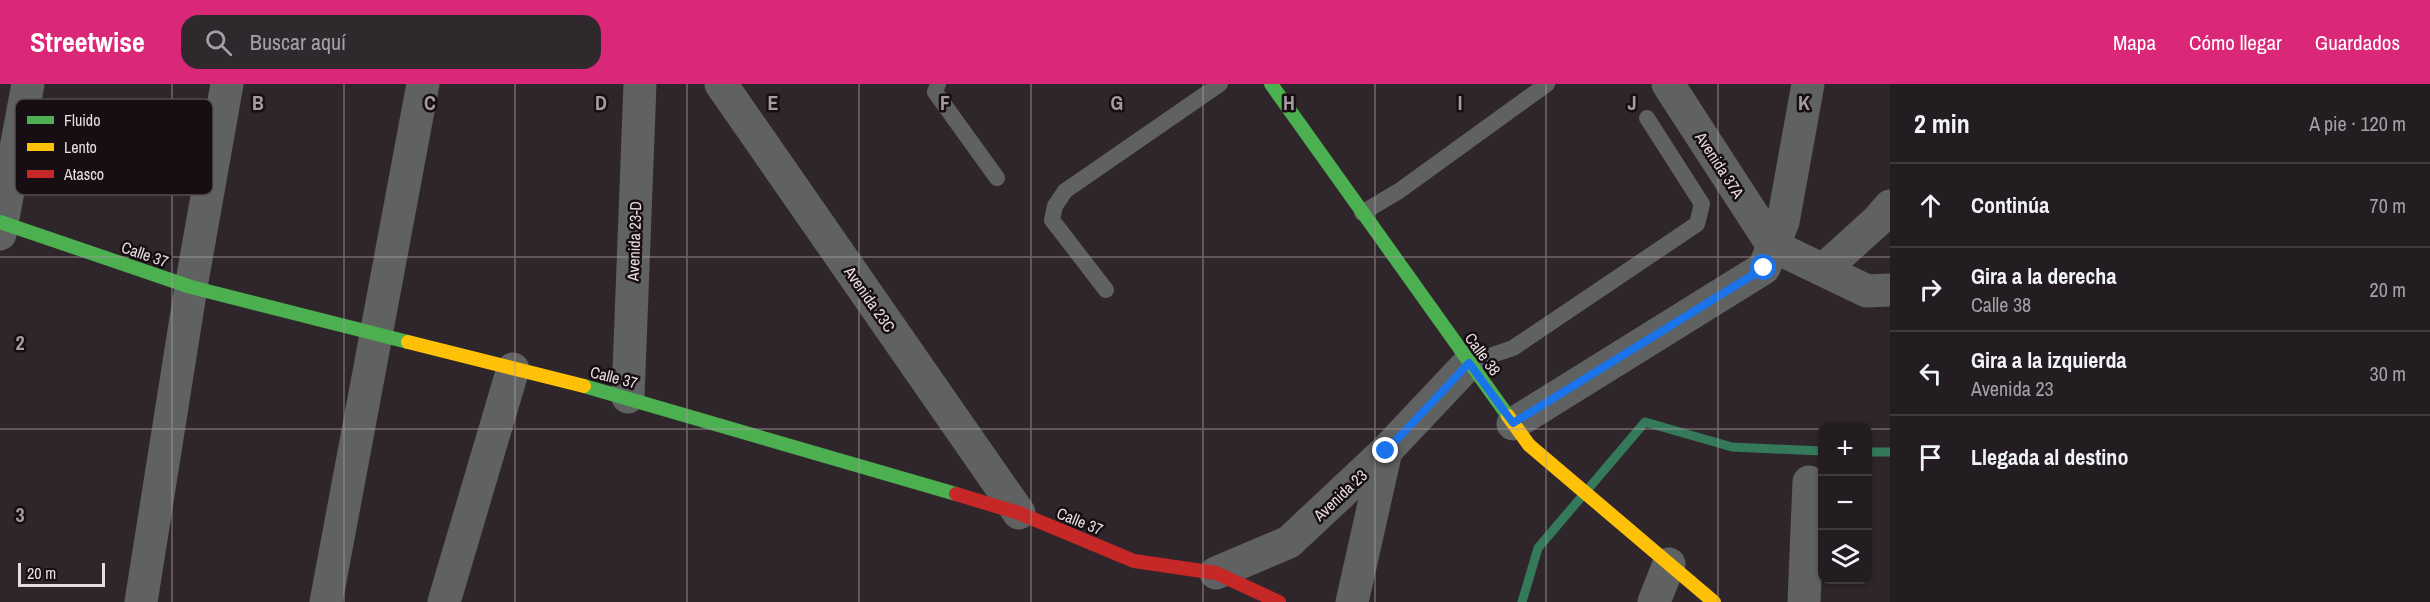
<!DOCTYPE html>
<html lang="es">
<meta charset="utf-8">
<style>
:root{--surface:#231c20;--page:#2f292d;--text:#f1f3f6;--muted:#a3a1a5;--line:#403a3e;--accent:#db2777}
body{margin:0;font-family:"Archivo Narrow",sans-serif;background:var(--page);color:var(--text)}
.controls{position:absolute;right:18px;bottom:18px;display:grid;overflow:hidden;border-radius:12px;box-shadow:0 2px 4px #0004}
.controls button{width:54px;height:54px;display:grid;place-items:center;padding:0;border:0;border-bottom:2px solid var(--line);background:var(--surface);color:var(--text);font:30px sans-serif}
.scale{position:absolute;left:18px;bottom:15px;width:87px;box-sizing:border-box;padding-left:6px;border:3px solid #e9dce3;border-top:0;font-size:16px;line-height:21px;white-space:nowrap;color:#e9dce3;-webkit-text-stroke:4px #160e12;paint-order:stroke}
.stop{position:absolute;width:18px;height:18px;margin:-14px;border:4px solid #1a73e8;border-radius:50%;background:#fff}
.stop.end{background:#1a73e8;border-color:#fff;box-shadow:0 2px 6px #0008}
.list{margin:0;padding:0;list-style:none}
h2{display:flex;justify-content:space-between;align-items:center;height:78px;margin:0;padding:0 24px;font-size:26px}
h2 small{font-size:20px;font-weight:400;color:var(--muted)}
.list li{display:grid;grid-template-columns:39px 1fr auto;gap:18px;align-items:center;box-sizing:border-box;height:84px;padding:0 24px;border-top:2px solid var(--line)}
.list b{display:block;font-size:22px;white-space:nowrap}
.list p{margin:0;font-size:20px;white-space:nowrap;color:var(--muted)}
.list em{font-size:20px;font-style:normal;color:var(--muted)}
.icon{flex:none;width:33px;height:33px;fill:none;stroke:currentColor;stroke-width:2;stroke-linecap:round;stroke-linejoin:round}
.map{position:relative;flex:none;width:1890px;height:518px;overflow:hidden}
header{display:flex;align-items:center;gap:36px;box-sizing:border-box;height:84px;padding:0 30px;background:var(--accent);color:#fff}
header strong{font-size:28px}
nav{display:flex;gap:33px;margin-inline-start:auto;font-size:21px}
.search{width:420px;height:54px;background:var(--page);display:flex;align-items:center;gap:15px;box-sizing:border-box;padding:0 21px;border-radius:18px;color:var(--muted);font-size:22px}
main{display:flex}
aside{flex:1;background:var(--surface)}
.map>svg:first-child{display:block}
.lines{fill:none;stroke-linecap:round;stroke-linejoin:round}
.stream{stroke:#347a5a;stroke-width:9}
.lane{stroke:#606161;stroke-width:16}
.street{stroke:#606161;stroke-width:33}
.fast{stroke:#4caf50;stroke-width:14}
.slow{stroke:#ffc107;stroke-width:14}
.jam{stroke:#c62828;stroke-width:14}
.route{stroke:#1a73e8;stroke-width:8}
.grid{fill:none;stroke:#a89ca3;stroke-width:1.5;stroke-opacity:0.55}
.labels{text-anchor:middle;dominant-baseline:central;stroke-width:5;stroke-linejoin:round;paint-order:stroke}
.street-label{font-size:16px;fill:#e9dce3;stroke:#160e12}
.key{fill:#160e12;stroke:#554c51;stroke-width:1.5}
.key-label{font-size:16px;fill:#e9dce3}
.grid-label{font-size:20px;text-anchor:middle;font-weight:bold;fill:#a89ca3;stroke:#160e12;stroke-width:5;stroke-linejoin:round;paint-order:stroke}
</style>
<header>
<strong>Streetwise</strong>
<div class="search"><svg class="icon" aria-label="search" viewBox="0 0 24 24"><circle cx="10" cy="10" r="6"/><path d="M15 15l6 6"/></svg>Buscar aquí</div>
<nav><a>Mapa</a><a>Cómo llegar</a><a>Guardados</a></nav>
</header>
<main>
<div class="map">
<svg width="1890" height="518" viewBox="0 0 1890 518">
<rect width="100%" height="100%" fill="#2f262b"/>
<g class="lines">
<path class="stream" d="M1868 368H1890
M1522 518 1538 464 1645 338 1732 363 1822 367"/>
<path class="lane" d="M938 0 935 8 997 94
M1362 129 1399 107 1547 0
M1106 206 1052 136 1055 122 1065 107 1220 0
M1469 279 1513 264 1697 140 1702 120 1647 34"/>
<path class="street" d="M721 0 1019 429
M1668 0 1773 162 1867 207 1890 206
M0 150 28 0
M1823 186 1877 137 1890 122
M628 313 640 0
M1513 340 1764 184 1783 138 1808 0
M1216 489 1289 458 1386 367 1469 279
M141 518 191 203 227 0
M326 518 423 0
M444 518 513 285
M1352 518 1386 367
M1654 518 1669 480
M1804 518 1809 398"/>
<path class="fast" d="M1271 0 1508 332
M0 138 191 203 408 258
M584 302 956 410"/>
<path class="slow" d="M408 258 584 302
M1508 332 1529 361 1714 518"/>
<path class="jam" d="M956 410 1019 429 1134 477 1216 489 1279 518"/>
</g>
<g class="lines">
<path class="route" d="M1386 367 1469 279 1513 339 1764 184"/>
</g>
<path class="grid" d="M172 0V518M344 0V518M515 0V518M687 0V518M859 0V518M1031 0V518M1203 0V518M1375 0V518M1546 0V518M1718 0V518M0 173H1890M0 345H1822M1868 345H1890"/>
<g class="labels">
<g class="street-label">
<text transform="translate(1720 81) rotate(57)">Avenida 37A</text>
<text transform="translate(634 157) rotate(-88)">Avenida 23-D</text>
<text transform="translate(145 170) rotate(19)">Calle 37</text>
<text transform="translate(870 215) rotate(55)">Avenida 23C</text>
<text transform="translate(1483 270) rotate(54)">Calle 38</text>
<text transform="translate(614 293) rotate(14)">Calle 37</text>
<text transform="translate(1340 411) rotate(-43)">Avenida 23</text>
<text transform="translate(1080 437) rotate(22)">Calle 37</text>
</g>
</g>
<rect x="15" y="15" width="198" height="96" rx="9" class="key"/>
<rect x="27" y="32" width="27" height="8" fill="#4caf50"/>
<rect x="27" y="59" width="27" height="8" fill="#ffc107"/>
<rect x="27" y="86" width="27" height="8" fill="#c62828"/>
<g class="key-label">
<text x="64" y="42">Fluido</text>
<text x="64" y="69">Lento</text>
<text x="64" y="96">Atasco</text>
</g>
<g class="grid-label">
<text x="258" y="26">B</text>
<text x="430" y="26">C</text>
<text x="601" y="26">D</text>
<text x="773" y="26">E</text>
<text x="945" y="26">F</text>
<text x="1117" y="26">G</text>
<text x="1289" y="26">H</text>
<text x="1460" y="26">I</text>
<text x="1632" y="26">J</text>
<text x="1804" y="26">K</text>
<text x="20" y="266">2</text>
<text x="20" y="438">3</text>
</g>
</svg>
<div class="controls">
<button>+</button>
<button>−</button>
<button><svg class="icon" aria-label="layers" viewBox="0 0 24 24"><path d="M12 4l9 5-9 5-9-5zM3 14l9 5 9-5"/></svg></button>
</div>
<div class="scale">20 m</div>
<div class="stop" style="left:1764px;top:184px"></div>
<div class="stop end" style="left:1386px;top:367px"></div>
</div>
<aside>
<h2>2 min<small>A pie · 120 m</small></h2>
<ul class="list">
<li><svg class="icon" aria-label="ahead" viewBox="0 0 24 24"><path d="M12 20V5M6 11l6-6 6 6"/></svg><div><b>Continúa</b></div><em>70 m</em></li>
<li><svg class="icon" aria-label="right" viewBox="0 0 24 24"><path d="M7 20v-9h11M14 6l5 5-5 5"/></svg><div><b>Gira a la derecha</b><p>Calle 38</p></div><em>20 m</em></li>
<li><svg class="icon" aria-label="left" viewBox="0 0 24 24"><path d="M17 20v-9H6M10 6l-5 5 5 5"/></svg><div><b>Gira a la izquierda</b><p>Avenida 23</p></div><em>30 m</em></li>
<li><svg class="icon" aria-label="arrive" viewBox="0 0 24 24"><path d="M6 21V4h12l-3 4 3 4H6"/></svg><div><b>Llegada al destino</b></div></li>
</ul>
</aside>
</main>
